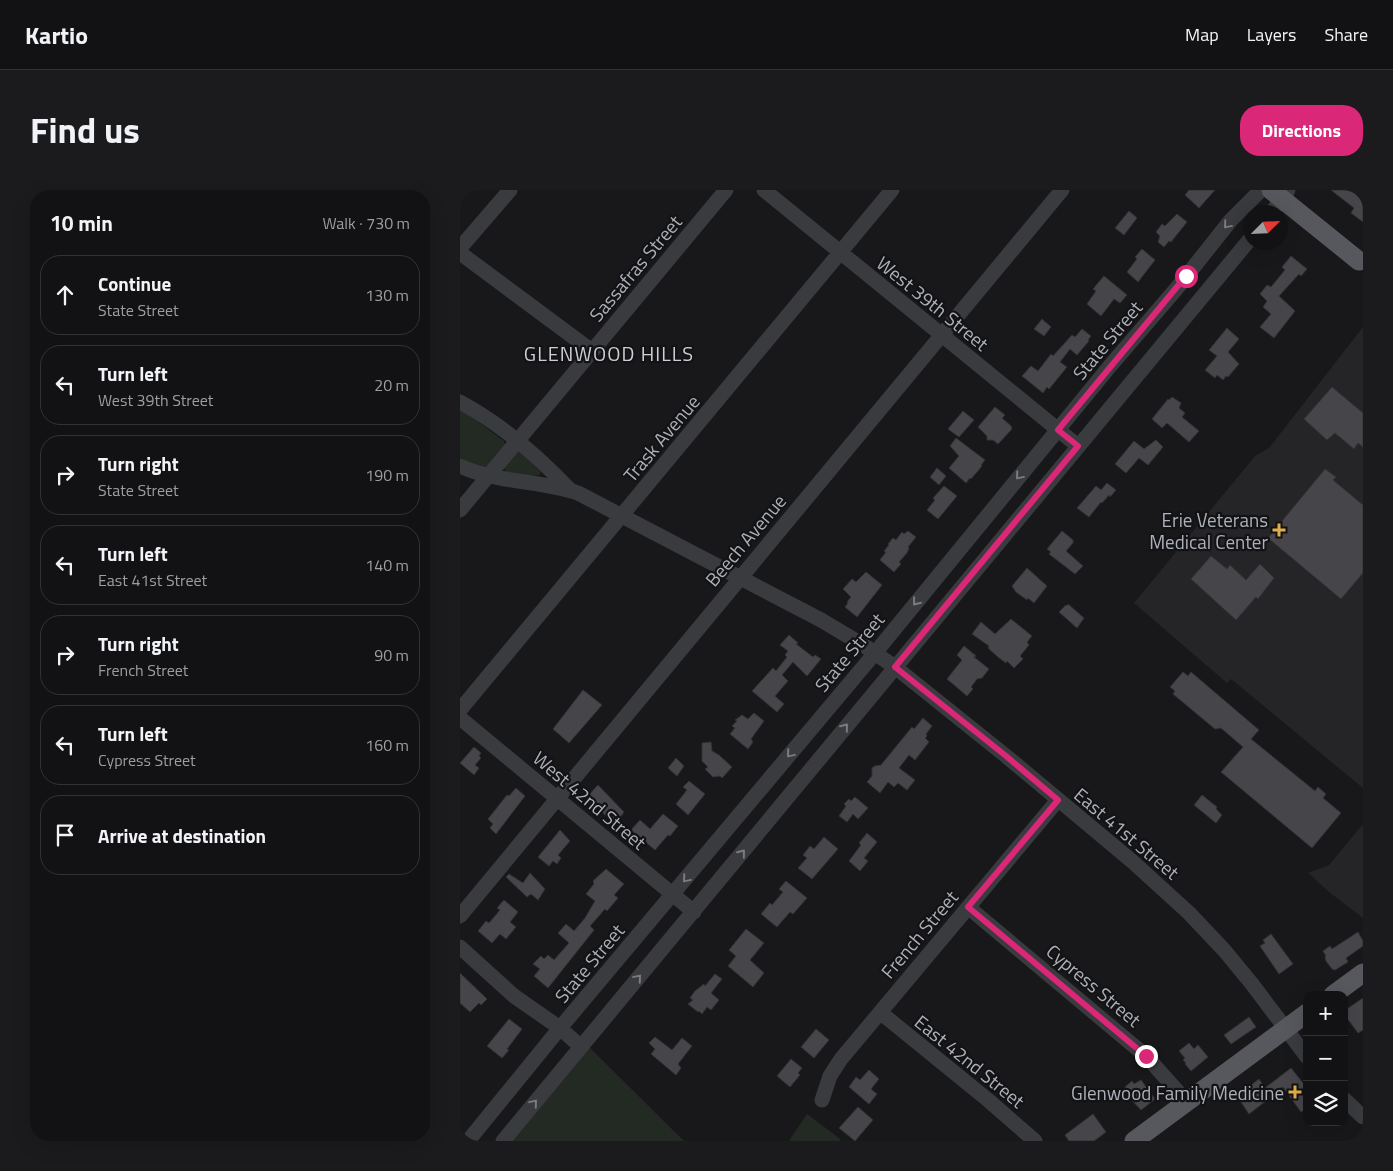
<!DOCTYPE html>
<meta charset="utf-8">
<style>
:root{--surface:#121214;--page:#1b1b1d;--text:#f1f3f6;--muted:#9c9ea0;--line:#313234;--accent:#db2777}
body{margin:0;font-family:"Titillium Web",sans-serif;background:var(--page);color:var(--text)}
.controls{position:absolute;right:15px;bottom:15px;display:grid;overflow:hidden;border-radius:10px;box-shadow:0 5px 20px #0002}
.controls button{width:45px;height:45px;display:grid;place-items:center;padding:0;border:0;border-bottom:1px solid var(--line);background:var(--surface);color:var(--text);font:25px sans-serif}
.compass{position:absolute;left:783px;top:15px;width:45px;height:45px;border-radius:50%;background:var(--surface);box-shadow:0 5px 20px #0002;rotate:66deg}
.stop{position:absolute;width:15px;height:15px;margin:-11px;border:4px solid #db2777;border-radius:50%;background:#fff}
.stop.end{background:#db2777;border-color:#fff;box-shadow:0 1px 5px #0008}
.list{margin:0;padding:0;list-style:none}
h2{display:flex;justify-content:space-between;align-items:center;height:65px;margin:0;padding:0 20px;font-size:21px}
h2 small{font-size:16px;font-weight:400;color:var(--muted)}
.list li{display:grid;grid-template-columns:32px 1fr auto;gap:15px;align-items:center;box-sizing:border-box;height:80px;margin:0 10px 10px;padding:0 10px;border:1px solid var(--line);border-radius:20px}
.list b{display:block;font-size:19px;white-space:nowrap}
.list p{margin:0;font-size:16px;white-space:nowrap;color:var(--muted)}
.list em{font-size:16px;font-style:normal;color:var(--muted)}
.icon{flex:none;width:28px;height:28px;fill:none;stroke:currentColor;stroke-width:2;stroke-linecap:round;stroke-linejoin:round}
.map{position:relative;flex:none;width:903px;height:951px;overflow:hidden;border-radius:20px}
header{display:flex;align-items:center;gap:30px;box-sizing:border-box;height:70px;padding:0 25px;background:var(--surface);border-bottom:1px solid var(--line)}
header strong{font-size:24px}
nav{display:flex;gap:28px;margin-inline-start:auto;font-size:18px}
.intro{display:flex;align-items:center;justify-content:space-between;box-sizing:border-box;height:120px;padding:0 30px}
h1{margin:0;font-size:35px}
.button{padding:12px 22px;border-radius:20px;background:var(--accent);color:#fff;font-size:18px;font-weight:700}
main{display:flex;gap:30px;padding:0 30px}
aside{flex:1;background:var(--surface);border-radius:20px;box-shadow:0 5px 20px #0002}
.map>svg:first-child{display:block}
.built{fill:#252427}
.green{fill:#232a24}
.building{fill:#46464a;stroke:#333336}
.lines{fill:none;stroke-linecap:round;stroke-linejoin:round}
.minor{stroke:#3a3b3f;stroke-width:15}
.major{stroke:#56585d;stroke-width:19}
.oneway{stroke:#797b82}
.route{stroke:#db2777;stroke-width:6}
.poi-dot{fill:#e0af4b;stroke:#131315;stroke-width:2}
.labels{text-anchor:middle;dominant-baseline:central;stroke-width:4.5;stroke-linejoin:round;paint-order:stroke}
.street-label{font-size:19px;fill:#acb0b8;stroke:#131315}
.poi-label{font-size:19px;fill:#acb0b8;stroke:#131315;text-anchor:end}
.neighbourhood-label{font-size:20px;letter-spacing:1px;fill:#cdcfd5;stroke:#131315}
</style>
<header>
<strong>Kartio</strong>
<nav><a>Map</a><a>Layers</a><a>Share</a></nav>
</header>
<div class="intro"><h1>Find us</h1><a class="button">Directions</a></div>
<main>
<aside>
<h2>10 min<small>Walk · 730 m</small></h2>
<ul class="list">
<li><svg class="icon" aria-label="ahead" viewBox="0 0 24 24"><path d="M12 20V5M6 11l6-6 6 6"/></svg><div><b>Continue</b><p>State Street</p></div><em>130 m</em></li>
<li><svg class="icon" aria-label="left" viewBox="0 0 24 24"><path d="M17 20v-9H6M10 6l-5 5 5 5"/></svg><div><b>Turn left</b><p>West 39th Street</p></div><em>20 m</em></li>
<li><svg class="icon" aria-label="right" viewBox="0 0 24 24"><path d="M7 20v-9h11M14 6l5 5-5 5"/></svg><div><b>Turn right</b><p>State Street</p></div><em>190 m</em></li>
<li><svg class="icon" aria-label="left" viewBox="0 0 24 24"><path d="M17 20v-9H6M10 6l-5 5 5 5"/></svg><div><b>Turn left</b><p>East 41st Street</p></div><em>140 m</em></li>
<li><svg class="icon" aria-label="right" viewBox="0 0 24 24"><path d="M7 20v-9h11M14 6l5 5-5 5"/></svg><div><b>Turn right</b><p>French Street</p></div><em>90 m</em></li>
<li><svg class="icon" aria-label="left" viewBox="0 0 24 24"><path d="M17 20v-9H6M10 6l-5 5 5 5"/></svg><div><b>Turn left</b><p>Cypress Street</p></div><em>160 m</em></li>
<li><svg class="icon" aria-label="arrive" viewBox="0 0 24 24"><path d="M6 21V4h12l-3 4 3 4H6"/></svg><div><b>Arrive at destination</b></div></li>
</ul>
</aside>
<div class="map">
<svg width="903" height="951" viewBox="0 0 903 951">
<rect width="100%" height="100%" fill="#18181a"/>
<path class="built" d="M903 137V598L771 489 767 493 674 413 795 266 809 258Z
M903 634V728L869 702 848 683 869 675Z"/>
<path class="green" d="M0 218 44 251 45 256 27 278 17 276 0 268Z
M59 259 81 282 79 285H64L46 282 44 278Z
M128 856 224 951H50Z
M347 924 379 948 381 951H329Z"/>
<path class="building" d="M729 0H755L739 18 725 5Z
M871 0H903V32L891 23 894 18Z
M669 21 677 28 664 45 655 38Z
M717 24 727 32 711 52 709 51 704 57 698 52 700 46 696 42 702 34 705 36Z
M682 59 695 70 678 92 667 82 677 69 675 67Z
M831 66 847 79 841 86 839 84 819 106 835 121 814 148 800 137 811 124 803 117 807 111 800 104 807 95 811 97 825 80 822 77Z
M644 86 667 105 660 113 654 109 641 126 627 114 636 101 633 99Z
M582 129 591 137 584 146 574 139Z
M767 138 779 149 768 162 779 174 768 187 766 186 763 190 757 185 755 188 745 180 757 166 749 160Z
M622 139 631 146 628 150 629 151 617 165 610 159 600 172 607 177 589 199 587 197 583 203 562 186 571 176 578 181 591 164 593 166 612 145 615 147Z
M872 197 903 223V257L898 253 894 259 875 243 867 250 844 229Z
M712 207 721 213 719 218 725 223 722 227 739 241 729 252 707 233 702 238 692 229 708 209 709 210Z
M535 217 545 225 542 228 551 236 552 239 538 254 533 250H527V246L518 237Z
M503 221 514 230 499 247 488 239Z
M496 248 525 270 521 275 522 276 511 289 510 288 506 293 489 278 499 266 490 256Z
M696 250 703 257 688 275 679 268 666 283 655 274 674 251 684 259Z
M477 278 486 286 479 295 470 287Z
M865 279 876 287 873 290 903 315V383L881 409 808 348Z
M647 293 656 300 650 307 649 305 642 313 641 312 629 327 617 318 636 296 641 300Z
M484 296 497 306 478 329 467 320 475 310 473 308Z
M448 341 456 347 448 357 449 358 447 363 439 372 441 374 434 382 420 370 426 362 424 361 429 355 428 354 433 348 436 350 442 342 444 344Z
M602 341 613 350V353L606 361 623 376 615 384 589 364 591 362 587 359Z
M751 366 767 379 770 375 786 390 800 374 814 388 798 409 796 407 776 430 731 389Z
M567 378 587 396 574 413 568 408 567 410 556 402 552 396Z
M406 382 422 395 397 427 385 417 388 413 387 412 391 407 383 399 392 389 396 392Z
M608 414 624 428 617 438 599 422 606 415 607 416Z
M551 429 572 446 567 452 569 455 560 466 563 469 554 478 547 471 546 473 538 467 528 458 529 456 512 444 521 432 535 444Z
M329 445 338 453 336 454 353 467 355 465 361 469 347 486 333 472 322 485 328 491 315 506 324 514 317 522 292 501 313 478 316 481 327 467 325 465 328 461 320 455Z
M504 456 516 466 514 467 529 479 522 488 517 489 511 497 513 499 507 506 487 489 502 470 497 465Z
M723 482 728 486 731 482 799 540 791 549 855 601 858 597 866 604 863 608 881 623 852 658 761 582 783 557 761 538 755 539 713 504 715 501 710 497Z
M123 500 142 515 109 553 93 539Z
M294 523 304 531 291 549 293 552 288 559 270 544 275 538 272 536 277 531 275 530 282 525 288 529Z
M463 528 472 536 466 544 467 546 465 548 469 552 455 570 449 565 439 578 455 590 447 600 438 593 434 597 428 592 420 603 407 592 412 586V578L415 576 421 575 452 537 454 539Z
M251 552 252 561 259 565 272 577 262 588 260 586 253 587 245 579 248 577 242 571V553Z
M14 557 21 563 19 566 21 568 15 575 19 578 14 585 0 573Z
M216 568 224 576 217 586 208 578Z
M229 591 245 604 228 625 216 614 227 600 223 597Z
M138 595 164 622 155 635 127 607Z
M56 598 65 606 36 644 30 638 33 634 28 629 47 605 49 606Z
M742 605 757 617 756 619 762 625 756 633 734 615Z
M395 607 408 618 398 629 393 624 387 632 379 626 386 616 384 614 389 609 391 611Z
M203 624 218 636 210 646 208 645 195 660 171 640 180 630 190 639Z
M100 640 110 651 98 665 101 668 97 674 93 671 89 676 78 667Z
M407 643 417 652 404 668 408 671 400 681 389 671 401 655 399 653Z
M364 647 378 659 352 689 338 678 347 668 343 665 350 656 354 659Z
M146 679 164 694 154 705 158 708 147 721 145 719 130 736 134 740 88 798 74 786 80 779 73 774 81 766 84 769 88 765 94 770 109 753 98 743 106 734 114 741 125 728 135 711 126 704 134 694 133 691Z
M70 683 85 699 78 710 71 704 67 707 46 687 49 684 63 693Z
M326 691 347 708 333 724 330 722 317 737 301 724 310 713 312 715 323 702 319 699Z
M44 710 58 722 50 732 56 737 46 749 40 744 32 753 18 741 26 731 29 733 40 720 37 718Z
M286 739 304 753 290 770 304 783 293 797 268 776 276 766 269 760Z
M898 742 903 751V756L886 768 888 772 875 780 872 779 866 771 865 767 866 766 863 761 870 756 872 759Z
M811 744 833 774 819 784 800 756 805 753 803 750Z
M0 783 27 809 21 815 19 813 10 822 0 813Z
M255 784 262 789 251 803 259 810 251 820 247 817 242 824 239 821 238 822 228 814 233 810 230 808 235 801 244 794 245 796Z
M903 808V840L898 843 884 824V821Z
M789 827 796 837 771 854 764 845Z
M49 829 62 839 47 859 49 860 42 868 27 856Z
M356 839 369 850 354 868 341 857Z
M195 847 212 860 222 848 232 856 218 874 221 878 216 885 191 864 195 859 189 853Z
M729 853 734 859 738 855 748 867 731 881 725 874 726 873 723 870 725 868 719 861Z
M331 869 342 878 338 883 340 885 330 897 317 886Z
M831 878 847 898V918L841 922 823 897 809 903 811 907 789 924 777 906 799 889 805 898Z
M409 880 419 889 411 899 417 904 409 914 389 897 396 887 400 890Z
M681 890 695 909 681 920 668 906 669 905 665 897 672 891 674 894Z
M398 917 413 930 395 951 379 938Z
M633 924 646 942 634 951H609L605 945Z"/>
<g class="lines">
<path class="minor" d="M304 0 618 256
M812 22 828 0
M0 58 50 0
M0 63 132 161
M0 212C41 234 78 266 110 300
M0 276C37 293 79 290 118 303L361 430 403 455 435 477 546 566 673 672 729 723 764 760 792 794 847 867
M0 320 266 0
M0 520 432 0
M0 528 234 722
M508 717 686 866 727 912
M0 726 602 0
M0 757 54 806 100 838 121 857
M421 823 528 910 575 951
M884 909 903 927
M362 910 370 886 381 869 598 610
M8 951 100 838 415 463 650 176 717 98 771 30 801 0
M43 951 791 48"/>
<path class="major" d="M811 0 899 71
M873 805 903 783
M674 951 847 823"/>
</g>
<defs><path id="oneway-chevron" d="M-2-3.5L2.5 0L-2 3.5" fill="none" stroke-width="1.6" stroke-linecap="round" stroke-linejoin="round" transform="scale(1.25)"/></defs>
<g class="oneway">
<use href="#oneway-chevron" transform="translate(767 35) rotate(130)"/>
<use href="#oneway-chevron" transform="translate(559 286) rotate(130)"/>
<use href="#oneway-chevron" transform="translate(456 412) rotate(129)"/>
<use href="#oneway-chevron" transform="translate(385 537) rotate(-51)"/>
<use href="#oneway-chevron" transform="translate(330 564) rotate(130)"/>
<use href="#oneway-chevron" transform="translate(282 663) rotate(-51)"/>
<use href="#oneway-chevron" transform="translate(226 689) rotate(130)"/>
<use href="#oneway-chevron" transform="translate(178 788) rotate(-50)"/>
<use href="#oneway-chevron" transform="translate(74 913) rotate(-50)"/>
</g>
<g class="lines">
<path class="route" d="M686 866 508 717 598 610 546 566 435 477 618 256 598 240 726 86"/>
</g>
<g class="poi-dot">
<path d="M816.5 332.5h5v5h5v5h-5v5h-5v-5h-5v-5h5z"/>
<path d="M832.5 894.5h5v5h5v5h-5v5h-5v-5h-5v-5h5z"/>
</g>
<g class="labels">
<g class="street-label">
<text transform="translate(175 78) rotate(-50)">Sassafras Street</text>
<text transform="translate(473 113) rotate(39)">West 39th Street</text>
<text transform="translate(647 150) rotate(-50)">State Street</text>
<text transform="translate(201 248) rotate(-50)">Trask Avenue</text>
<text transform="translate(285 350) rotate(-50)">Beech Avenue</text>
<text transform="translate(389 462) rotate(-50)">State Street</text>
<text transform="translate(130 610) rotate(40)">West 42nd Street</text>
<text transform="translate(667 643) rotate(40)">East 41st Street</text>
<text transform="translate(459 744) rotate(-50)">French Street</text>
<text transform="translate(129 773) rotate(-50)">State Street</text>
<text transform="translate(634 795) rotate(40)">Cypress Street</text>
<text transform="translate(510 871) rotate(39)">East 42nd Street</text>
</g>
<g class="poi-label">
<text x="808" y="329">Erie Veterans<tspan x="808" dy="22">Medical Center</tspan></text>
<text x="824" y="902">Glenwood Family Medicine</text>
</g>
<g class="neighbourhood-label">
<text x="149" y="163">GLENWOOD HILLS</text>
</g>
</g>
</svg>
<div class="controls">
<button>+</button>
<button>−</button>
<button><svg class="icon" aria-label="layers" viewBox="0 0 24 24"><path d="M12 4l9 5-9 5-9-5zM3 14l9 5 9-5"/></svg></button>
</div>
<svg class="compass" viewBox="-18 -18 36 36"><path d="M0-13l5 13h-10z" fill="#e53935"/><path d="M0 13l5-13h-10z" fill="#9c9ea0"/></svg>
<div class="stop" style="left:726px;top:86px"></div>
<div class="stop end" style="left:686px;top:866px"></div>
</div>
</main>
